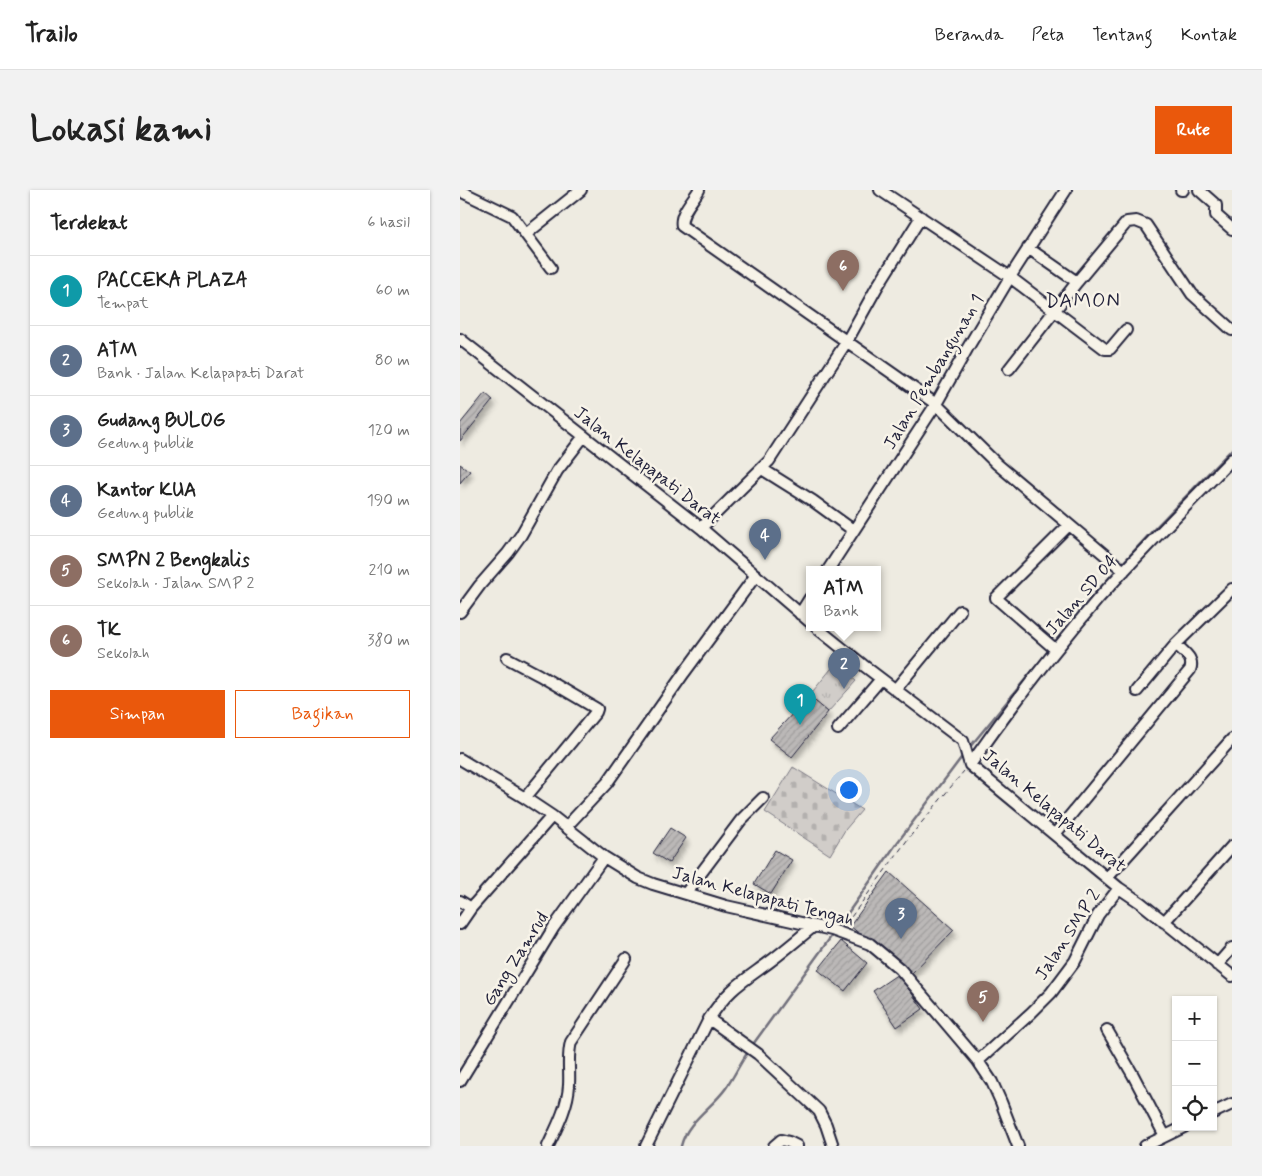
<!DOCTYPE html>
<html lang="id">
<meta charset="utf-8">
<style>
:root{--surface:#fff;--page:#f2f2f2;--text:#222;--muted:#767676;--line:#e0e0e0;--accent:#ea580c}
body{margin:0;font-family:Mynerve,sans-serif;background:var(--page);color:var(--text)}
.controls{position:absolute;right:15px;bottom:15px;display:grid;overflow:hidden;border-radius:0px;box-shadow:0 1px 4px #0004}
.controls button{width:45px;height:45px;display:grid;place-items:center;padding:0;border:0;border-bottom:1px solid var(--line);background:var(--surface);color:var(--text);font:25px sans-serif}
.you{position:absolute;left:388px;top:599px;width:18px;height:18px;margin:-12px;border:4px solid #fff;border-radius:50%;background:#1a73e8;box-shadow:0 0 0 8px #1a73e833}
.badge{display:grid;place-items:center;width:32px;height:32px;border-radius:50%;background:var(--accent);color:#fff;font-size:16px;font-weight:700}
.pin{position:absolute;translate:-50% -41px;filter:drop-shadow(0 1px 2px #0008)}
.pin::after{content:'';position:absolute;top:26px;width:18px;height:15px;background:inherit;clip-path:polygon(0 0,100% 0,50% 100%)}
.popup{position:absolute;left:346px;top:376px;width:75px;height:65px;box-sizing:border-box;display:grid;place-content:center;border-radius:0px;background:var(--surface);filter:drop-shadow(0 1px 4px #0005);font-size:16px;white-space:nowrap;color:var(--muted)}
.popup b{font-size:19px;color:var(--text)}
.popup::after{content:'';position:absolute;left:50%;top:100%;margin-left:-10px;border:10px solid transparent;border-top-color:var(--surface)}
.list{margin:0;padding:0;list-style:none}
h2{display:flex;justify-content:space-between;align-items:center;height:65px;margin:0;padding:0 20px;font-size:21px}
h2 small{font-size:16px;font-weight:400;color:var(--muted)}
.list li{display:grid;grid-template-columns:32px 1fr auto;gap:15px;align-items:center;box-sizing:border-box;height:70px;padding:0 20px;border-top:1px solid var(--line)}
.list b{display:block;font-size:19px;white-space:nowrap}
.list p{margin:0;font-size:16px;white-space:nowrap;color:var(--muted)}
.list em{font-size:16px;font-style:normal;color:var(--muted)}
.actions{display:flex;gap:10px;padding:15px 20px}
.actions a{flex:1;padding:11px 0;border:1px solid var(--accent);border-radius:0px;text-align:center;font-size:18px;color:var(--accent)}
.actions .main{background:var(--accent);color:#fff}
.icon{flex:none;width:28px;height:28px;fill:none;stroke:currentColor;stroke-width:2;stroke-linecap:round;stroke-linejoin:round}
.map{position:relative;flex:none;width:772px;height:956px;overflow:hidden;border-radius:0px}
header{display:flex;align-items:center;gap:30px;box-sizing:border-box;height:70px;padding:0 25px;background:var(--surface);border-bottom:1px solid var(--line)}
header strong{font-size:24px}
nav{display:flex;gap:28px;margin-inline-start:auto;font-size:18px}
.intro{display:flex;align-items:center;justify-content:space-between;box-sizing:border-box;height:120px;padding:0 30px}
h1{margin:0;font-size:35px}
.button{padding:12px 22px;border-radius:0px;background:var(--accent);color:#fff;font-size:18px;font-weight:700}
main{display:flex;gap:30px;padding:0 30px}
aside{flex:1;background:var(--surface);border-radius:0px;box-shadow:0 1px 4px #0004}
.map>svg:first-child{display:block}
.cemetery{fill:url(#cemetery-stones);stroke:#7a7882}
.park{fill:url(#park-tufts);stroke:#7a7882}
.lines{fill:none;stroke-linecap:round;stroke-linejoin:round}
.stream{stroke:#716f7b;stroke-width:2.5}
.building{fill:url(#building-hatch);stroke:#22223b;filter:url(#shadow)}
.minor-casing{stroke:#22223b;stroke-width:14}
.path{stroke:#22223b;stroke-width:1;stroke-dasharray:5 4;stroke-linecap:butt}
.minor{stroke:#f7f3e8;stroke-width:10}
.labels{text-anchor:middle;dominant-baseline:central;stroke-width:5;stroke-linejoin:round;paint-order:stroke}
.street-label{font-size:18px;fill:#22223b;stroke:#f7f3e8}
.quarter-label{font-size:20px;letter-spacing:1px;fill:#22223b;stroke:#f7f3e8}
</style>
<header>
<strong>Trailo</strong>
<nav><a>Beranda</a><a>Peta</a><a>Tentang</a><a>Kontak</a></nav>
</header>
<div class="intro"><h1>Lokasi kami</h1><a class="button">Rute</a></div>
<main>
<aside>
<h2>Terdekat<small>6 hasil</small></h2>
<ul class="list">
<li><span class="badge" style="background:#0f9aa8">1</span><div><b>PACCEKA PLAZA</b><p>Tempat</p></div><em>60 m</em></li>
<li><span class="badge" style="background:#5c6f8a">2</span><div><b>ATM</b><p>Bank · Jalan Kelapapati Darat</p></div><em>80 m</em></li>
<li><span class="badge" style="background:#5c6f8a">3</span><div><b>Gudang BULOG</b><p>Gedung publik</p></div><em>120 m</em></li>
<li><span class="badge" style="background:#5c6f8a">4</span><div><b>Kantor KUA</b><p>Gedung publik</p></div><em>190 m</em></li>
<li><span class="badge" style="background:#8d6e63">5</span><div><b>SMPN 2 Bengkalis</b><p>Sekolah · Jalan SMP 2</p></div><em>210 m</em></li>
<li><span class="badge" style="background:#8d6e63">6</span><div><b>TK</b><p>Sekolah</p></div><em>380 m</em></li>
</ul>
<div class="actions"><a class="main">Simpan</a><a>Bagikan</a></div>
</aside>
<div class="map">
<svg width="772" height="956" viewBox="0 0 772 956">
<defs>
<pattern id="cemetery-stones" width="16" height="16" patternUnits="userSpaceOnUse" patternTransform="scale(1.25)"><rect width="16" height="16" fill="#d1cdc9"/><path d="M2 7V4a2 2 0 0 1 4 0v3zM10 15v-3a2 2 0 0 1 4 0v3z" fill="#b3b0ae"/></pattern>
<pattern id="park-tufts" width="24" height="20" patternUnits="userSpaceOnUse" patternTransform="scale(1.25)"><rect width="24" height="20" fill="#d1cdc9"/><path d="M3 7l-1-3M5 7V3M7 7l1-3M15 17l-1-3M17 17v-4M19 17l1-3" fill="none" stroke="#b3b0ae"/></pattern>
<pattern id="building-hatch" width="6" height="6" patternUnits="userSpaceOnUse" patternTransform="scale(1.25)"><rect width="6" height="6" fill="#bbb8b7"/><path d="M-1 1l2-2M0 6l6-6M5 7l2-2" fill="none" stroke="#a09e9e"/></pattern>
<filter id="shadow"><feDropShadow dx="3" dy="5" stdDeviation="2.5" flood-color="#0004"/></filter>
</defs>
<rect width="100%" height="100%" fill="#eeebe1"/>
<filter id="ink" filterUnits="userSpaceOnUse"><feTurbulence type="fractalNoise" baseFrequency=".02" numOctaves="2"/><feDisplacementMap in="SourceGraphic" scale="10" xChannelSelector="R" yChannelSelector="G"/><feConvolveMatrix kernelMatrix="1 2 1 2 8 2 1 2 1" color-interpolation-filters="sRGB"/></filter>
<g filter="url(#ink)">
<path class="cemetery" d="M333 577 402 620 385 640 370 665 305 622Z"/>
<path class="park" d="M375 474 396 491 368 522 349 506Z"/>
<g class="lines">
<path class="stream" d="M661 375 695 338 772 259
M594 453 631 408 657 379
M509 558 591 458
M376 740 437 653 504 564
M291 857 373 744
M221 956C227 931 252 918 266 898 274 887 280 873 288 862"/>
</g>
<path class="building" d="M25 203 33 210 0 251V234Z
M0 274 10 281 0 293Z
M349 506 368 522 332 567 309 549Z
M210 638 226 648 209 673 193 663Z
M315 660 332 670 311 704 294 694Z
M429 682 494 740 450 785 390 736Z
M381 751 407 773 385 801 358 780Z
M438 784 463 819 437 837 413 801Z"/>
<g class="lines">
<defs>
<path id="minor" d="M239 0C233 10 219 24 222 36L476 214 537 274 664 381
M420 0 550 87 645 159H650L666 140
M721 0H723
M739 0 756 15V25L772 39
M0 1 52 26 91 78
M66 44 121 0
M568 58 617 92
M0 149 241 338 350 432
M549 179 617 92 667 32 676 31 686 35 732 104 772 140
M302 279 353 311 393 340
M241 338 309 271 387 151 417 97 461 27
M368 380 476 214 507 159 550 87 606 0
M0 422 20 395 48 363 61 345 97 281 124 246
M340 424 350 408
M357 438 403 475 503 551 510 575 659 698 681 713 772 786
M596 460 536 408 609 335
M47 468 79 485 137 519 136 522 65 608
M435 500 500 421
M677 501 716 454 772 399
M378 539 421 489
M0 569 65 608 92 626 144 667 178 688 193 694 266 716 372 740 410 754 440 779 518 871 532 892 541 912 558 956
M510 575C550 518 593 462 638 409 681 361 727 315 772 269
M106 637 147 593 224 483 296 385
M595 644 730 480C735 468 723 462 716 454
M648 687 772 549
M226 703 281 630 303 608
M0 711 11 718
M704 732 772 656
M0 734 11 718 92 626
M757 775 772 758
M249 829 298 864 359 921 366 935 373 956
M647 840 673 885 705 946
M518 871 571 823 591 803 615 771 638 725 659 698
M0 891 94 737 144 667
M753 923 772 914
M88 956C97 937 108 916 109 895 110 880 107 867 111 852L166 769
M186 956 249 829C267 800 282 792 308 773 324 761 339 748 354 736
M314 956 321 950 329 952 337 956
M685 956 724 937"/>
</defs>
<use href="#minor" class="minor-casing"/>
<path class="path" d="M386 734 448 649 504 581"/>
<use href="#minor" class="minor"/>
</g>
</g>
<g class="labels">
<g class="street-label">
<text transform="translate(474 182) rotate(-59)">Jalan Pembangunan 1</text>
<text transform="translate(187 276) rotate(38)">Jalan Kelapapati Darat</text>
<text transform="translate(622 405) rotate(-49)">Jalan SD 04</text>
<text transform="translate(594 621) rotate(40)">Jalan Kelapapati Darat</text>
<text transform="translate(303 707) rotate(15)">Jalan Kelapapati Tengah</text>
<text transform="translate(608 745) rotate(-57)">Jalan SMP 2</text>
<text transform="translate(56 769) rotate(-58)">Gang Zamrud</text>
</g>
<g class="quarter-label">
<text x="623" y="111">DAMON</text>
</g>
</g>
</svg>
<div class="controls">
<button>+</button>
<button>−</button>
<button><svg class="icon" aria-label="locate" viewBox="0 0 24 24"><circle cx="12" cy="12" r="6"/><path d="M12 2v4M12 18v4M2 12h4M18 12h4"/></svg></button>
</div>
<div class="you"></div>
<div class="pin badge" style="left:340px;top:535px;background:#0f9aa8">1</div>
<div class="pin badge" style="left:384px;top:499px;background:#5c6f8a">2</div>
<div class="popup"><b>ATM</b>Bank</div>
<div class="pin badge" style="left:441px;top:749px;background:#5c6f8a">3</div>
<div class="pin badge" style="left:305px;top:370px;background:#5c6f8a">4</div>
<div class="pin badge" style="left:523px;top:832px;background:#8d6e63">5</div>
<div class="pin badge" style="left:383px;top:101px;background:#8d6e63">6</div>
</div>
</main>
